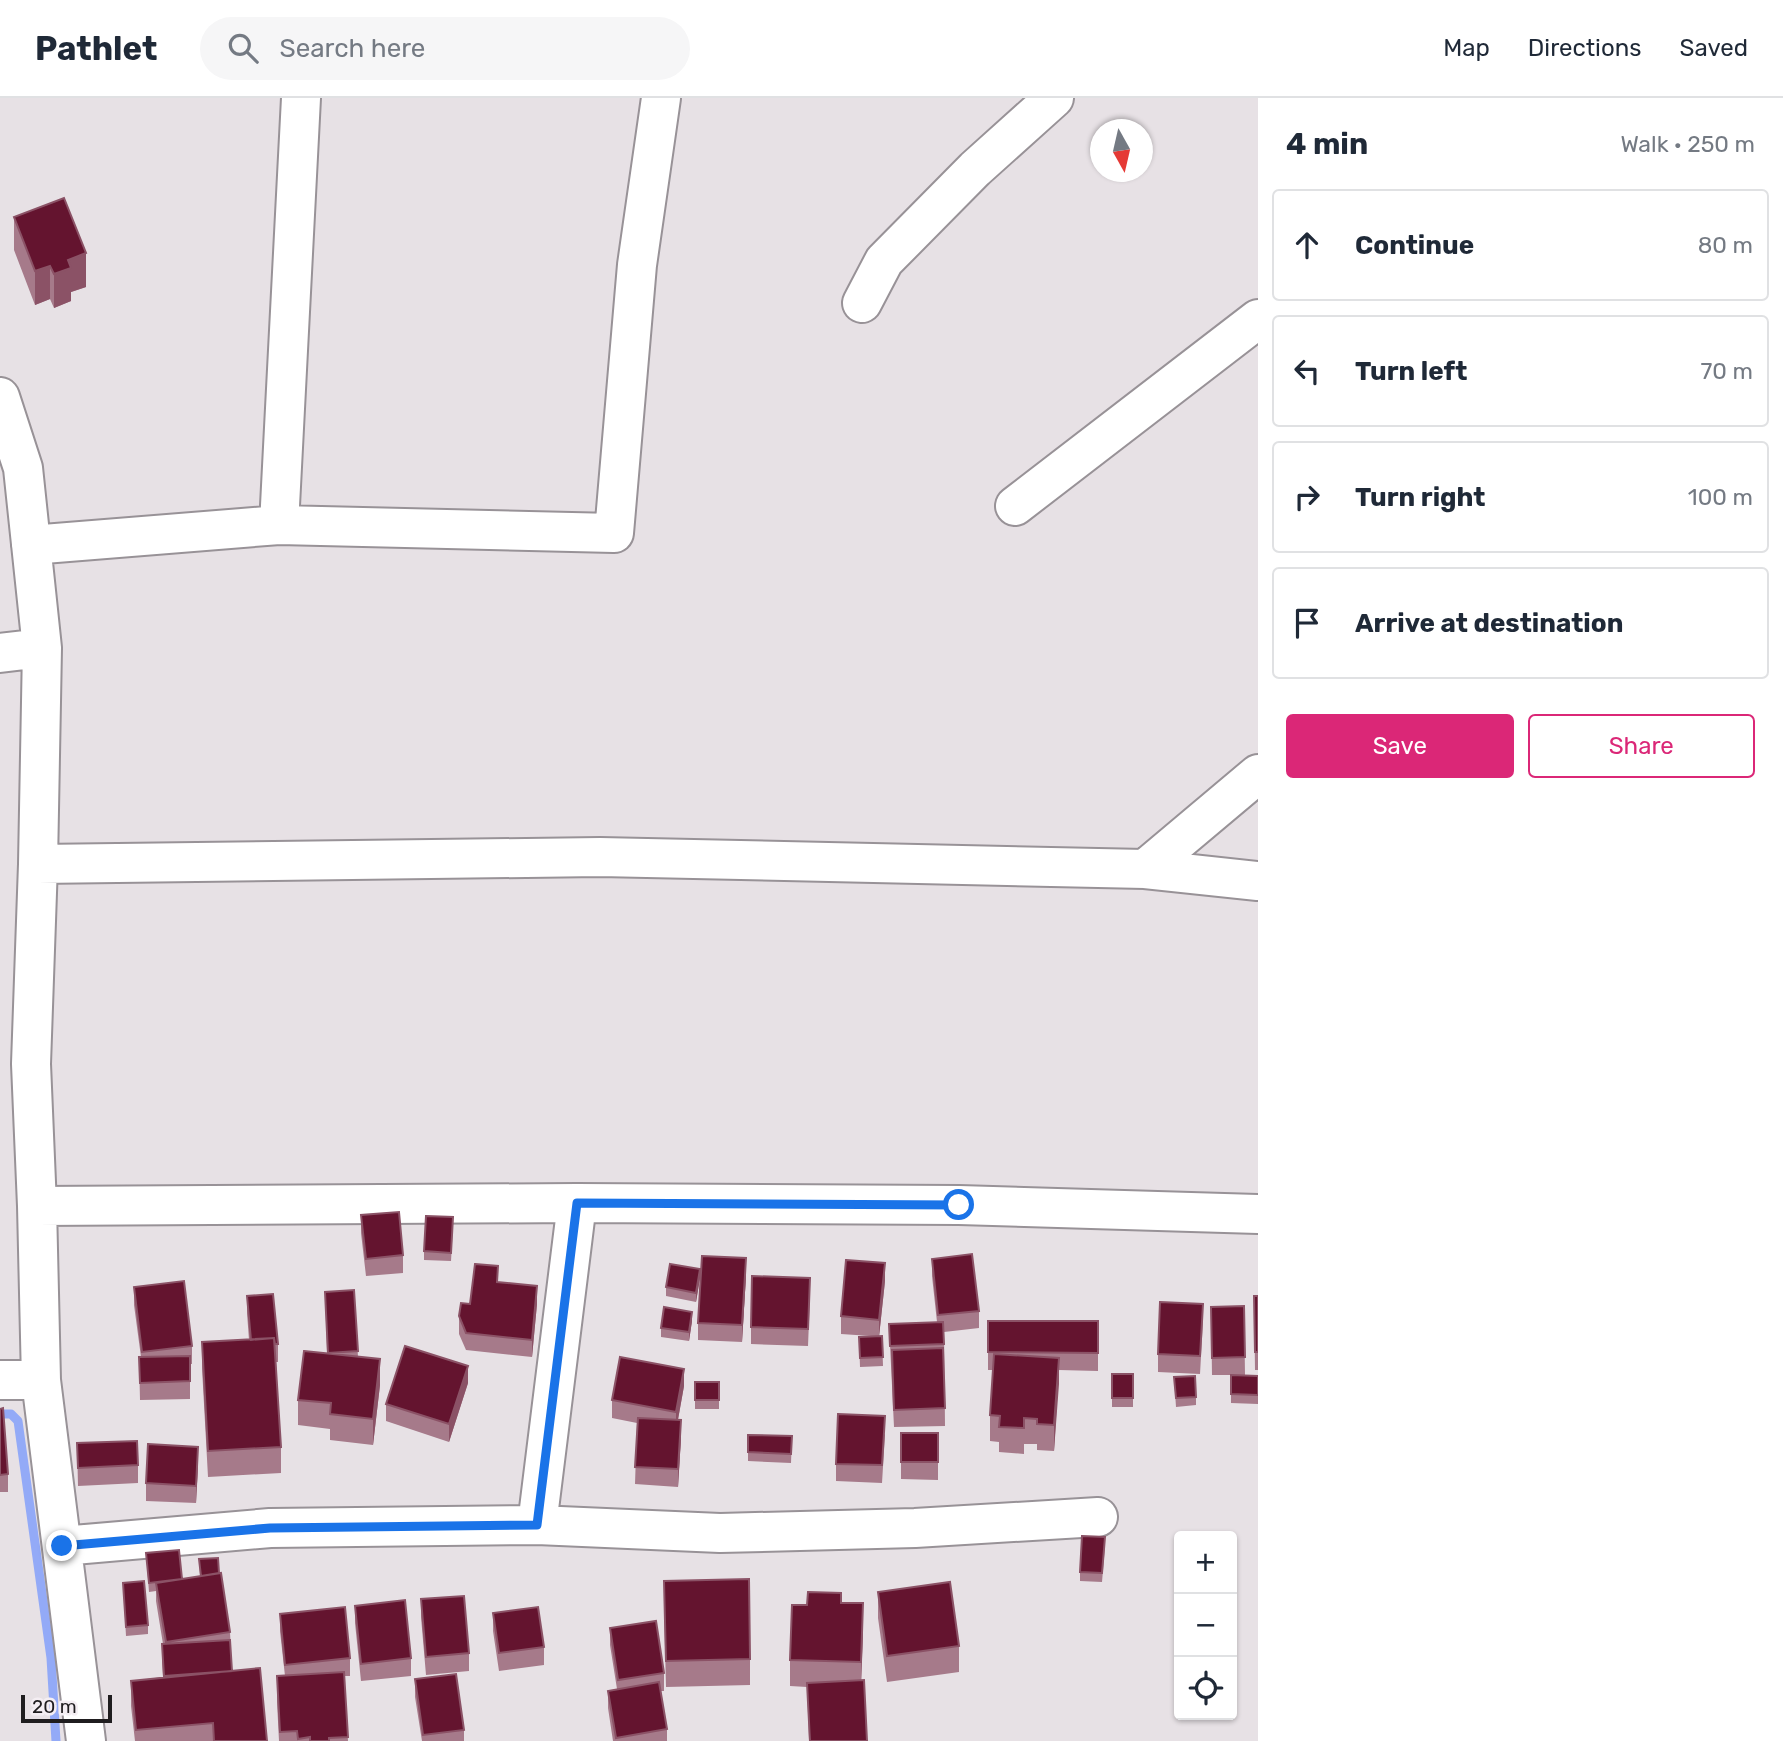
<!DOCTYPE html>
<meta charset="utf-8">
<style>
:root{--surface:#fff;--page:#f6f6f7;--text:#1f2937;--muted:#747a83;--line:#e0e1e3;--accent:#db2777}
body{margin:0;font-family:Rubik,sans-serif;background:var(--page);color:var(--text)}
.controls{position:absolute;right:21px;bottom:21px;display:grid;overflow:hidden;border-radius:7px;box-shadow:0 2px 5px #0004}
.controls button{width:63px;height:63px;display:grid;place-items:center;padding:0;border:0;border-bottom:2px solid var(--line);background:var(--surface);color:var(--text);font:35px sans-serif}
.compass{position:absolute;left:1090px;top:21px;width:63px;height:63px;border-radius:50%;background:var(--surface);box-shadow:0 2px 5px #0004;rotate:172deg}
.scale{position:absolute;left:21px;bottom:18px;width:91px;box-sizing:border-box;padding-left:7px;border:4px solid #1f1d1f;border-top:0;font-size:19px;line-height:24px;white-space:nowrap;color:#1f1d1f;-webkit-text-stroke:5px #f4eef3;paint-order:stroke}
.stop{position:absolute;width:21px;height:21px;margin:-16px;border:5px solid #1a73e8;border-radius:50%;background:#fff}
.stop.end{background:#1a73e8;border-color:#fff;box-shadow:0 2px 7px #0008}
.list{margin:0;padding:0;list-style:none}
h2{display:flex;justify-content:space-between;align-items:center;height:91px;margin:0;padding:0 28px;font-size:30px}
h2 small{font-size:23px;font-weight:400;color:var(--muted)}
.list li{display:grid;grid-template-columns:46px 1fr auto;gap:21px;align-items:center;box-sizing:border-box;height:112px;margin:0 14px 14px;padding:0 14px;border:2px solid var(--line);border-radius:7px}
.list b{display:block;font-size:26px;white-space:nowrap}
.list em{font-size:23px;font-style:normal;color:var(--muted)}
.actions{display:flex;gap:14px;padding:21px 28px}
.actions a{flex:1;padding:16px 0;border:2px solid var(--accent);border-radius:7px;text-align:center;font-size:24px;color:var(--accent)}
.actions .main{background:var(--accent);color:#fff}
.icon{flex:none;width:38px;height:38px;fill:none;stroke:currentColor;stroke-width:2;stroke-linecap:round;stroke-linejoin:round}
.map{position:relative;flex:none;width:1258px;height:1643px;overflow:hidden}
header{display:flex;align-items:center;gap:42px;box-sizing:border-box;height:98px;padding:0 35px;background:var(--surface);border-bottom:2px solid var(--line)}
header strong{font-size:33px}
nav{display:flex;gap:38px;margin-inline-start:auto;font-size:24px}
.search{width:490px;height:63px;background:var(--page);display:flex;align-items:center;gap:18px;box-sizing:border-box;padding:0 24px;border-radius:38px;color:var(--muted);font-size:26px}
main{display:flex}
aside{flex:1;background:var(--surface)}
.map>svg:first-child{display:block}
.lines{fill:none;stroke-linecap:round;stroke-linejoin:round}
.stream{stroke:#93aaf7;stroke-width:9}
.minor-casing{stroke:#989297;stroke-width:42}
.minor{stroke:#fff;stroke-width:38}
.wall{fill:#a67a8a}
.shaded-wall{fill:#8b5266}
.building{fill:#64142f;stroke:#8b5266;stroke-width:2}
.route{stroke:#1a73e8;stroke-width:9}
</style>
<header>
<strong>Pathlet</strong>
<div class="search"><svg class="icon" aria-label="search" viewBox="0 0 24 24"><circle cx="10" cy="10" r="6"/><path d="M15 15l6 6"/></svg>Search here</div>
<nav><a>Map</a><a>Directions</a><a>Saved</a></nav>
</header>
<main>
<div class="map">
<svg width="1258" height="1643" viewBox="0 0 1258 1643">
<rect width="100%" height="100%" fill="#e7e1e5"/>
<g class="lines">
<path class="stream" d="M0 1316H11L18 1323 51 1560 56 1643"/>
<defs>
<path id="minor" d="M862 205 884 163 975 71 1054 0
M0 299 23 370 42 550 38 766 31 966 37 1108 41 1282 86 1643
M1015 408 1258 221
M279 427 301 0
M31 447 279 427 614 435 637 167 661 0
M0 555 42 550
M38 766 600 759 1145 771 1258 783
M1145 771 1258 676
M37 1108 577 1105 959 1107 1258 1116
M0 1282H41
M537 1427 577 1105
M62 1448 270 1430 537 1427 720 1435 915 1430 1098 1419"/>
</defs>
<use href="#minor" class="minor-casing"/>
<use href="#minor" class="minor"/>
</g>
<path class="wall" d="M14 119 86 189 71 194V203L54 210 50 201 35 207 14 152Z
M361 1117 403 1157V1175L366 1178 361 1135Z
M453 1128 451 1163 424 1162V1153Z
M932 1161 979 1213V1230L944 1234 945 1328 894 1329 889 1226 937 1224 932 1178Z
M746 1178 742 1244 698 1242V1225Z
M700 1180 696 1204 666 1198V1189Z
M885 1183 879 1238H882L883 1268 860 1269 859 1239 871 1238 841 1236V1218Z
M498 1184 537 1206 532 1259 466 1252 459 1236V1218L470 1206Z
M134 1189 192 1248V1266H190V1301L140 1302 139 1259H141L134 1207Z
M354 1192 358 1259 380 1287 373 1347 330 1342V1331L298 1327V1302L327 1255 325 1194Z
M247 1198 278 1246V1264H276L281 1349V1375L208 1379 202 1270V1244L249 1242 247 1215Z
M810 1198 808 1248 751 1246V1229Z
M1254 1198H1258V1272H1255Z
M1244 1208 1245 1277H1212L1211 1209Z
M692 1223 689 1243 661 1239V1230Z
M988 1223H1098V1273L1059 1272 1054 1353 1037 1352V1346H1024V1356L999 1354V1344L990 1343V1317L993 1272H988Z
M1203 1223 1200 1276 1158 1274V1256Z
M1112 1276H1133V1309H1112Z
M1231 1277 1258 1278V1306L1231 1305Z
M1174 1279 1196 1299V1307L1176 1309Z
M695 1284H719V1311H695Z
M468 1285 449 1344 386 1323V1306Z
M684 1288 678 1322 681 1340 678 1389 635 1386 637 1325 612 1320V1302Z
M0 1311 8 1376V1394H0Z
M901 1335H938V1382L901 1381Z
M885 1336 882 1385 836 1383V1366Z
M748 1337 792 1338 791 1365 748 1363Z
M77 1345 138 1367V1385L78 1388Z
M198 1366 196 1405 146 1403V1385Z
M1105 1448 1102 1484 1080 1483V1474Z
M146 1455 182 1481 200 1478 199 1461 219 1475 230 1534 232 1573 267 1643H135L131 1608V1583L163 1579 162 1564 163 1546 156 1503V1493L149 1494Z
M123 1485 148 1527V1536L126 1538Z
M878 1494 959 1548V1574L887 1584 878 1520Z
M421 1501 469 1555V1573L426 1577 421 1519Z
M841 1505 863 1531 861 1582 867 1643H809L807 1589 790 1588V1562L807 1507Z
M355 1508 411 1560V1578L361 1583 355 1525Z
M664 1509 750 1561V1587L666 1589Z
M493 1515 544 1549V1567L499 1573 493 1533Z
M280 1516 350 1560V1578H344L348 1643H279L277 1604V1578H285L280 1533Z
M610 1530 664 1575V1593H661L667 1631V1643H613L608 1610V1593L617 1591 610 1547Z
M415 1581 464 1632V1643H422L415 1599Z"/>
<path class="shaded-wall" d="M86 155V189L71 194V203L54 210V176L68 162Z
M50 168V201L35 207V173Z
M746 1160V1178L742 1244V1227Z
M885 1165V1183L879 1239V1222Z
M700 1171V1180L696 1204V1195Z
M537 1188V1206L532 1259V1242Z
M692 1214V1223L689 1243V1234Z
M1059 1260V1286L1054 1353V1327Z
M380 1261V1287L373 1347V1321Z
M468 1268V1285L449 1344V1326Z
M684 1271V1288L676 1332V1314Z
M681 1322V1340L678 1389V1371Z
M198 1349V1366L196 1405V1388Z
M863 1505V1531L861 1590V1564Z"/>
<path class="building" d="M64 100 86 155 68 162 71 170 54 176 50 168 35 173 14 119Z
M399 1114 403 1157 366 1161 361 1117Z
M426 1118 453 1119 451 1155 424 1153Z
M972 1156 979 1213 938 1217 932 1161Z
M702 1158 746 1160 742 1227 698 1225Z
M846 1162 885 1165 879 1222 841 1218Z
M475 1166 498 1168 497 1184 537 1188 532 1242 466 1235 459 1218 461 1205 470 1206Z
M670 1166 700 1171 696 1195 666 1189Z
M752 1178 810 1180 808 1231 751 1229Z
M184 1183 192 1248 142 1254 134 1189Z
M354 1192 358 1253 328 1255 325 1194Z
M273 1196 278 1246H275L274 1240 251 1242 247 1198Z
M1254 1198H1258V1254H1255Z
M1160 1204 1203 1206 1200 1258 1158 1256Z
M1244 1208 1245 1259 1212 1260 1211 1209Z
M664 1209 692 1214 689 1234 661 1230Z
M988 1223H1098V1255L988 1254Z
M943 1224 944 1246 890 1248 889 1226Z
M882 1238 883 1259 860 1260 859 1239Z
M274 1240 281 1349 208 1353 202 1244Z
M405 1248 468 1268 449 1326 386 1306Z
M943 1250 945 1310 894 1312 892 1252Z
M304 1253 380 1261 373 1321 330 1316 331 1305 298 1302Z
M994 1256 1059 1260 1054 1327 1037 1326V1321L1024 1320V1330L999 1329 1000 1318 990 1317Z
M190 1258V1283L140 1285 139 1259Z
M620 1259 684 1271 676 1314 612 1302Z
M1112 1276H1133V1300H1112Z
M1231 1277 1258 1278V1297L1231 1296Z
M1195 1278 1196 1299 1176 1300 1174 1279Z
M695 1284H719V1302H695Z
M3 1310 8 1376 0 1377V1311Z
M838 1316 885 1318 882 1367 836 1366Z
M638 1320 681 1322 678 1371 635 1369Z
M901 1335H938V1364H901Z
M748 1337 792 1338 791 1356 748 1354Z
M137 1343 138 1367 78 1370 77 1345Z
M148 1346 198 1349 196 1388 146 1385Z
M1082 1438 1105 1439 1102 1475 1080 1474Z
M179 1452 182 1481 149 1485 146 1455Z
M218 1460 219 1475 201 1478 199 1461Z
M221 1475 230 1534 166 1544 156 1485Z
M749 1481 750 1561 666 1563 664 1483Z
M144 1483 148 1527 126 1529 123 1485Z
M950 1484 959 1548 887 1558 878 1494Z
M808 1494 841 1495V1505H863L861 1564 790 1562 792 1507H807Z
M464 1498 469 1555 426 1559 421 1501Z
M405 1502 411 1560 361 1566 355 1508Z
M345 1509 350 1560 285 1567 280 1516Z
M538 1509 544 1549 499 1555 493 1515Z
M656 1523 664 1575 618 1582 610 1530Z
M230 1542 232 1573 164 1578 162 1546Z
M260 1570 267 1643H214L213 1625 136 1632 131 1583Z
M344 1574 348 1639 329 1640V1643H310V1639L298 1641 297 1633 280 1634 277 1578Z
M456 1576 464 1632 423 1637 415 1581Z
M864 1582 867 1643H810L807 1585Z
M659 1584 667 1631 616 1640 608 1593Z"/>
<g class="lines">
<path class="route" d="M62 1448 270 1430 537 1427 577 1105 959 1107"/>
</g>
</svg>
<div class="controls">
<button>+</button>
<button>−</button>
<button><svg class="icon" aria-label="locate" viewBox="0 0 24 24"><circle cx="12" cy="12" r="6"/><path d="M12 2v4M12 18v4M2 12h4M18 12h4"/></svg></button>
</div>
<svg class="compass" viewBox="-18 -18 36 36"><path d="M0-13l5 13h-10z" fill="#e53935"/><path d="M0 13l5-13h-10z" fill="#747a83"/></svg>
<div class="scale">20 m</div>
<div class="stop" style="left:959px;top:1107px"></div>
<div class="stop end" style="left:62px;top:1448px"></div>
</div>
<aside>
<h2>4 min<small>Walk · 250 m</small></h2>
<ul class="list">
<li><svg class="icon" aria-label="ahead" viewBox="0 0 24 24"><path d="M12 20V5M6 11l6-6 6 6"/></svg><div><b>Continue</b></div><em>80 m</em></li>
<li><svg class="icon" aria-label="left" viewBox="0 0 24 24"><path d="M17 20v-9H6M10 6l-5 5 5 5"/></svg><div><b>Turn left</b></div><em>70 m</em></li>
<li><svg class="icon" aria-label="right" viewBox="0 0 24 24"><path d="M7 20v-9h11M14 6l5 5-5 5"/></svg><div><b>Turn right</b></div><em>100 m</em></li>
<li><svg class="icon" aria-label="arrive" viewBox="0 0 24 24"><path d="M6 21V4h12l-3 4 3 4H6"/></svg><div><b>Arrive at destination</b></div></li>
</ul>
<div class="actions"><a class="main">Save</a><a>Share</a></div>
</aside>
</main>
